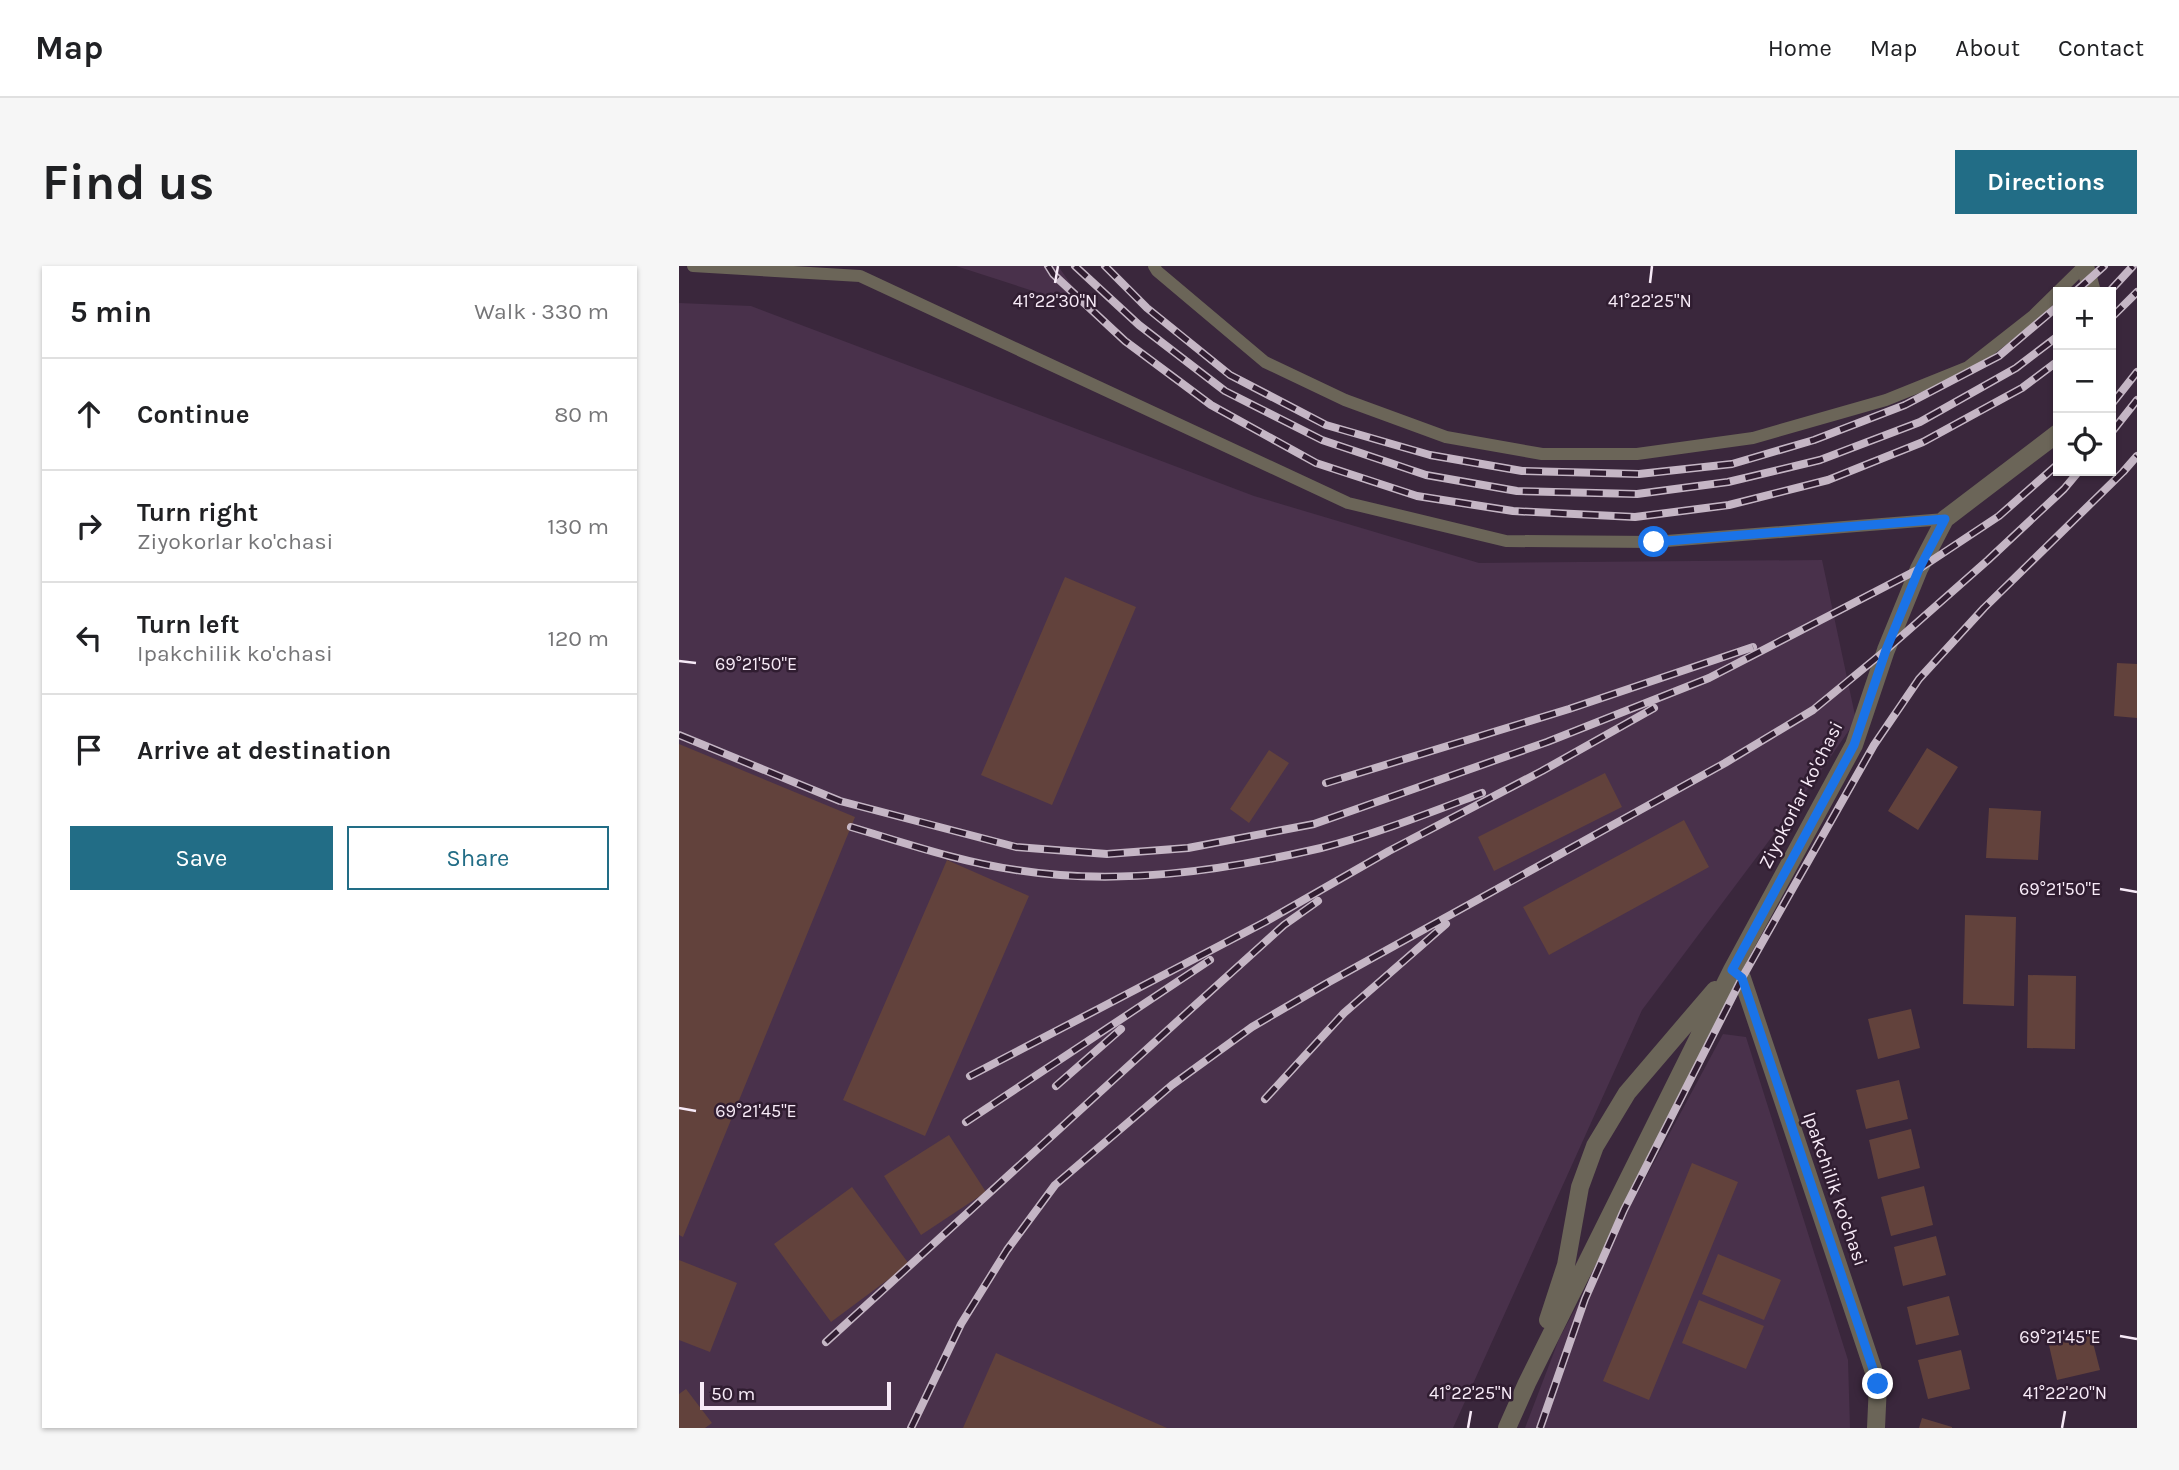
<!DOCTYPE html>
<meta charset="utf-8">
<style>
:root{--surface:#fff;--page:#f6f6f6;--text:#202124;--muted:#757577;--line:#e0e0e0;--accent:#226d86}
body{margin:0;font-family:Karla,sans-serif;background:var(--page);color:var(--text)}
.controls{position:absolute;right:21px;top:21px;display:grid;overflow:hidden;border-radius:0px;box-shadow:0 2px 5px #0004}
.controls button{width:63px;height:63px;display:grid;place-items:center;padding:0;border:0;border-bottom:2px solid var(--line);background:var(--surface);color:var(--text);font:35px sans-serif}
.scale{position:absolute;left:21px;bottom:18px;width:191px;box-sizing:border-box;padding-left:7px;border:4px solid #f7eaf7;border-top:0;font-size:19px;line-height:24px;white-space:nowrap;color:#f7eaf7;-webkit-text-stroke:5px #301d31;paint-order:stroke}
.stop{position:absolute;width:21px;height:21px;margin:-16px;border:5px solid #1a73e8;border-radius:50%;background:#fff}
.stop.end{background:#1a73e8;border-color:#fff;box-shadow:0 2px 7px #0008}
.list{margin:0;padding:0;list-style:none}
h2{display:flex;justify-content:space-between;align-items:center;height:91px;margin:0;padding:0 28px;font-size:30px}
h2 small{font-size:23px;font-weight:400;color:var(--muted)}
.list li{display:grid;grid-template-columns:46px 1fr auto;gap:21px;align-items:center;box-sizing:border-box;height:112px;padding:0 28px;border-top:2px solid var(--line)}
.list b{display:block;font-size:26px;white-space:nowrap}
.list p{margin:0;font-size:23px;white-space:nowrap;color:var(--muted)}
.list em{font-size:23px;font-style:normal;color:var(--muted)}
.actions{display:flex;gap:14px;padding:21px 28px}
.actions a{flex:1;padding:16px 0;border:2px solid var(--accent);border-radius:0px;text-align:center;font-size:24px;color:var(--accent)}
.actions .main{background:var(--accent);color:#fff}
.icon{flex:none;width:38px;height:38px;fill:none;stroke:currentColor;stroke-width:2;stroke-linecap:round;stroke-linejoin:round}
.map{position:relative;flex:none;width:1458px;height:1162px;overflow:hidden;border-radius:0px}
header{display:flex;align-items:center;gap:42px;box-sizing:border-box;height:98px;padding:0 35px;background:var(--surface);border-bottom:2px solid var(--line)}
header strong{font-size:33px}
nav{display:flex;gap:38px;margin-inline-start:auto;font-size:24px}
.intro{display:flex;align-items:center;justify-content:space-between;box-sizing:border-box;height:168px;padding:0 42px}
h1{margin:0;font-size:49px}
.button{padding:18px 32px;border-radius:0px;background:var(--accent);color:#fff;font-size:24px;font-weight:700}
main{display:flex;gap:42px;padding:0 42px}
aside{flex:1;background:var(--surface);border-radius:0px;box-shadow:0 2px 5px #0004}
.map>svg:first-child{display:block}
.built{fill:#49314b}
.building{fill:#62423c}
.lines{fill:none;stroke-linecap:round;stroke-linejoin:round}
.service{stroke:#6b6558;stroke-width:12}
.minor{stroke:#6b6558;stroke-width:18}
.rail-casing{stroke:#c5b6c5;stroke-width:8}
.rail{stroke:#301d31;stroke-width:5;stroke-dasharray:16;stroke-linecap:butt}
.route{stroke:#1a73e8;stroke-width:9}
.ticks{fill:none;stroke:#f7eaf7;stroke-width:2.5}
.labels{text-anchor:middle;dominant-baseline:central;stroke-width:5;stroke-linejoin:round;paint-order:stroke}
.street-label{font-size:19px;fill:#f7eaf7;stroke:#301d31}
.ticks-label{font-size:18px;text-anchor:middle;fill:#f7eaf7;stroke:#301d31;stroke-width:5;stroke-linejoin:round;paint-order:stroke}
</style>
<header>
<strong>Map</strong>
<nav><a>Home</a><a>Map</a><a>About</a><a>Contact</a></nav>
</header>
<div class="intro"><h1>Find us</h1><a class="button">Directions</a></div>
<main>
<aside>
<h2>5 min<small>Walk · 330 m</small></h2>
<ul class="list">
<li><svg class="icon" aria-label="ahead" viewBox="0 0 24 24"><path d="M12 20V5M6 11l6-6 6 6"/></svg><div><b>Continue</b></div><em>80 m</em></li>
<li><svg class="icon" aria-label="right" viewBox="0 0 24 24"><path d="M7 20v-9h11M14 6l5 5-5 5"/></svg><div><b>Turn right</b><p>Ziyokorlar ko'chasi</p></div><em>130 m</em></li>
<li><svg class="icon" aria-label="left" viewBox="0 0 24 24"><path d="M17 20v-9H6M10 6l-5 5 5 5"/></svg><div><b>Turn left</b><p>Ipakchilik ko'chasi</p></div><em>120 m</em></li>
<li><svg class="icon" aria-label="arrive" viewBox="0 0 24 24"><path d="M6 21V4h12l-3 4 3 4H6"/></svg><div><b>Arrive at destination</b></div></li>
</ul>
<div class="actions"><a class="main">Save</a><a>Share</a></div>
</aside>
<div class="map">
<svg width="1458" height="1162" viewBox="0 0 1458 1162">
<rect width="100%" height="100%" fill="#3a273c"/>
<path class="built" d="M277 0H379L396 24 385 35Z
M0 37 72 40 575 230 800 297 1143 294 1177 454 1137 512 963 744 774 1162H0Z
M1044 768 1067 771 1169 1094 1171 1162H846L880 1073Z"/>
<path class="building" d="M386 311 457 341 373 539 302 509Z
M1438 397 1458 398V452L1435 450Z
M0 478 176 551 4 971 0 969Z
M1248 482 1279 501 1239 564 1209 545Z
M590 484 610 497 570 557 551 543Z
M926 507 943 541 815 605 799 571Z
M1310 542 1362 545 1359 594 1307 592Z
M1005 554 1030 601 870 689 844 641Z
M268 594 350 630 246 870 164 834Z
M1286 649 1337 651 1335 740 1284 738Z
M1349 709 1397 710 1396 783 1348 782Z
M1232 743 1241 782 1199 793 1189 753Z
M1220 814 1229 853 1187 863 1177 824Z
M1232 863 1241 902 1199 913 1190 874Z
M270 869 307 926 242 969 205 910Z
M1013 897 1059 916 970 1134 924 1115Z
M1245 920 1254 959 1212 970 1202 931Z
M173 921 230 998 152 1056 95 978Z
M1257 970 1267 1009 1224 1020 1215 981Z
M1039 988 1102 1014 1085 1054 1023 1028Z
M0 994 58 1017 31 1086 0 1074Z
M1270 1030 1280 1069 1237 1079 1228 1041Z
M1020 1034 1085 1060 1067 1103 1003 1077Z
M1411 1065 1421 1104 1378 1114 1369 1075Z
M1282 1084 1291 1123 1249 1133 1239 1094Z
M317 1087 488 1162H284Z
M7 1123 33 1157 26 1162H0V1128Z
M1243 1152 1273 1161V1162H1240Z"/>
<g class="lines">
<path class="service" d="M14 0 181 10 669 237 827 275 975 276 1266 253
M475 0 478 5 586 96 666 134 767 171 863 188H958L1074 172 1207 134 1289 101 1354 50 1405 0"/>
<path class="minor" d="M1406 0 1413 26
M1053 704 1063 712 1199 1118 1197 1162
M869 1054 887 999 901 921 916 880 948 827 1036 724
M828 1162 848 1117 1053 704 1175 479 1207 384 1240 303 1266 253 1379 167"/>
<defs>
<path id="rail" d="M369 0 374 8 446 75 532 139 637 197 738 230 834 245 956 251 1050 239 1149 214 1244 176 1343 122 1379 95
M396 0 460 59 546 125 643 174 747 209 838 225 958 228 1049 216 1141 194 1241 156 1337 102 1379 70
M426 0 468 42 551 109 647 159 751 189 843 205 960 208 1053 198 1135 174 1226 139 1320 90 1379 40
M1396 26 1425 0
M1430 26 1454 0
M1432 52 1458 26
M1432 139 1458 106
M1432 167 1458 134
M0 469 161 535 337 581 428 588 509 582 635 558 868 476 1030 412 1240 303 1320 250 1379 198
M647 517 890 443 1074 381
M172 561C226 577 281 596 337 604 439 620 543 605 642 582 697 568 750 547 803 527
M291 810 586 656 710 585 863 505 975 442
M377 820 442 763
M586 833 665 747 767 658
M287 856 531 694
M147 1076 502 752 605 659 639 635
M232 1162 282 1058 328 984 376 919 493 819 573 761 650 716 1046 497 1134 444 1207 384 1309 294 1385 223 1400 205
M861 1162 906 1033 945 944 1063 712 1195 479 1240 413 1305 342 1444 206 1458 190"/>
</defs>
<use href="#rail" class="rail-casing"/>
<use href="#rail" class="rail"/>
</g>
<g class="lines">
<path class="route" d="M975 276 1266 253 1240 303 1207 384 1175 479 1053 704 1063 712 1199 1118"/>
</g>
<path class="ticks" d="M376 17 379 0M971 17 973 0M0 395 17 397M1441 623 1458 626M0 842 17 845M1441 1070 1458 1073M789 1162 792 1145M1383 1162 1386 1145"/>
<g class="labels">
<g class="street-label">
<text transform="translate(1122 529) rotate(-63)">Ziyokorlar ko'chasi</text>
<text transform="translate(1156 923) rotate(71)">Ipakchilik ko'chasi</text>
</g>
</g>
<g class="ticks-label">
<text x="376" y="41">41°22'30"N</text>
<text x="971" y="41">41°22'25"N</text>
<text x="77" y="404">69°21'50"E</text>
<text x="1381" y="629">69°21'50"E</text>
<text x="77" y="851">69°21'45"E</text>
<text x="1381" y="1077">69°21'45"E</text>
<text x="792" y="1133">41°22'25"N</text>
<text x="1386" y="1133">41°22'20"N</text>
</g>
</svg>
<div class="controls">
<button>+</button>
<button>−</button>
<button><svg class="icon" aria-label="locate" viewBox="0 0 24 24"><circle cx="12" cy="12" r="6"/><path d="M12 2v4M12 18v4M2 12h4M18 12h4"/></svg></button>
</div>
<div class="scale">50 m</div>
<div class="stop" style="left:975px;top:276px"></div>
<div class="stop end" style="left:1199px;top:1118px"></div>
</div>
</main>
